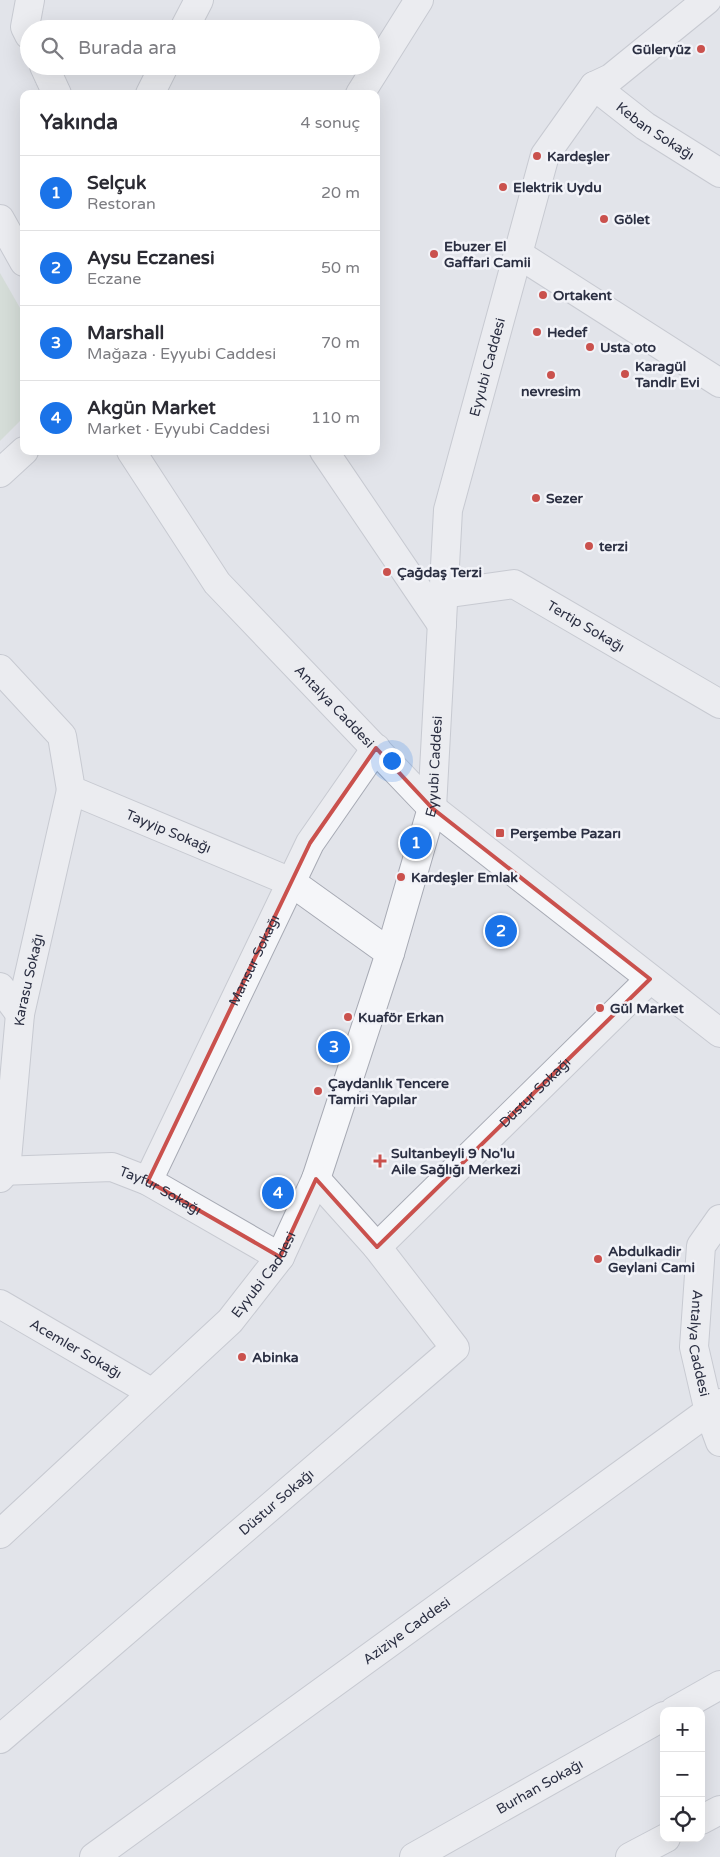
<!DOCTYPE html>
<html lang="tr">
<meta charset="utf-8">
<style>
:root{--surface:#fff;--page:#f7f7f7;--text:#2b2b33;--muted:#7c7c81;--line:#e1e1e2;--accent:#1a73e8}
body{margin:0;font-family:"Varela Round",sans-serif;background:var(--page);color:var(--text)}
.controls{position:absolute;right:15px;bottom:15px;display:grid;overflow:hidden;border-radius:10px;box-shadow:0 5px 20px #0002}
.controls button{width:45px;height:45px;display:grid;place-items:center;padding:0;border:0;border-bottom:1px solid var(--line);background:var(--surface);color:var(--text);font:25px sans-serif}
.you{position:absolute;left:391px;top:760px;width:18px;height:18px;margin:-12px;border:4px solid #fff;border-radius:50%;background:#1a73e8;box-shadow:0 0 0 8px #1a73e833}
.badge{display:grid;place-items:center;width:32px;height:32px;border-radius:50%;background:var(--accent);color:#fff;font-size:16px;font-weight:700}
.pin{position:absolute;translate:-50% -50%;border:2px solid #fff;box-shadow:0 1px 5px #0006}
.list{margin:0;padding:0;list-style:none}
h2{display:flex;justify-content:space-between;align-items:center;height:65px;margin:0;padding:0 20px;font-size:21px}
h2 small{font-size:16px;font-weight:400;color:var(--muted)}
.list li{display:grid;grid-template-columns:32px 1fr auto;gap:15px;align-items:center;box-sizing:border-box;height:75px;padding:0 20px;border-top:1px solid var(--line)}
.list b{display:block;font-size:19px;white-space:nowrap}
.list p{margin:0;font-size:16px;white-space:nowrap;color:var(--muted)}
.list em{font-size:16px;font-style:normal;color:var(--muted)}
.icon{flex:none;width:28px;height:28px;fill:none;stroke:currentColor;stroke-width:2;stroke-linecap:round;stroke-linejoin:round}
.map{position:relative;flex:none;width:720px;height:1857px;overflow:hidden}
.search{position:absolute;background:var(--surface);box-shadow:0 5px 20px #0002;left:20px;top:20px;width:360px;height:55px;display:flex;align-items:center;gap:12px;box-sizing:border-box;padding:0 18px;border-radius:28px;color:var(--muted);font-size:19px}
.panel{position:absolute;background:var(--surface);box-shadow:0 5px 20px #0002;left:20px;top:90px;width:360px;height:365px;border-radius:10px}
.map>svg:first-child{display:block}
.green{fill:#c5d4c4}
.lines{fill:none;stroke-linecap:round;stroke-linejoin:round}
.minor-casing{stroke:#a7aab4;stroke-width:30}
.minor{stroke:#f5f6f9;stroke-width:28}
.marked{fill:none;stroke:#ca514d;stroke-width:4;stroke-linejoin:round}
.poi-dot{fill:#ca514d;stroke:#f2f3f8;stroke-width:2}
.labels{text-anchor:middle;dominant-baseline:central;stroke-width:5;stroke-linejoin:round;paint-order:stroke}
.poi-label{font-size:14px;font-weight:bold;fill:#2b2f42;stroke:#f2f3f8;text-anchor:start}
.street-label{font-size:14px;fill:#2b2f42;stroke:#f2f3f8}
</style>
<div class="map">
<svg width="720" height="1857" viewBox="0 0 720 1857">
<rect width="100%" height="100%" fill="#e2e4ea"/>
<path class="green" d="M0 273 24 315V417L0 441Z"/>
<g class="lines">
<defs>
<g id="minor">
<path d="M184 29 199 0"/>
<path d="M29 35 25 27 30 0"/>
<path d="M44 66 57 94"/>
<path id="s1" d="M594 86 645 126 720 173"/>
<path d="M150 94 164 66"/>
<path d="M360 94 419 0"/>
<path d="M0 219 24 262"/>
<path d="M518 254 720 383"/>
<path id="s2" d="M131 451 217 583 432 808 720 1033"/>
<path d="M324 451 442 625"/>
<path d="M0 473 24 451"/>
<path id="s3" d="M443 594 514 584 720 704"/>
<path id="s4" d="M0 669 62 736 71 790 291 882 390 953"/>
<path d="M0 987 20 1014"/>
<path id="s5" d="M0 1171 112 1167 148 1181 280 1257"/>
<path id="s6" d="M0 1178 6 1171 20 1014 71 790"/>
<path id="s7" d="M148 1181 310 843 376 748"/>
<path id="s8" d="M720 1219 701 1246 694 1347 709 1412 720 1442"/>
<path id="s9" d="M377 1247 650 979"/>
<path id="s10" d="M0 1304 151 1392"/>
<path id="s11" d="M0 1534 230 1321 280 1257 316 1179 390 953 432 808 448 510 545 155 594 86 611 78 707 0"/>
<path d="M674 1711 720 1685"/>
<path id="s12" d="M0 1739 455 1348 377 1247 316 1179"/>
<path d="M701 1820 720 1810"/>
<path id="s13" d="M94 1857 720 1403"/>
<path id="s14" d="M414 1857 664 1716"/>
<path d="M630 1857 666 1838"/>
</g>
</defs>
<use href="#minor" class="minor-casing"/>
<use href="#minor" class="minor"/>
</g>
<path d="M0 0H720V1857H0ZM376 748 432 808 650 979 377 1247 316 1179 280 1257 148 1181 310 843Z" fill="#e2e4ea" fill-opacity=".55" fill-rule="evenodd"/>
<path class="marked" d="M376 748 432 808 650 979 377 1247 316 1179 280 1257 148 1181 310 843Z"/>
<g class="poi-dot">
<circle cx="701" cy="49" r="5"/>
<circle cx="537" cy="156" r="5"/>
<circle cx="503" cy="187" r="5"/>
<circle cx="604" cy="219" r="5"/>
<circle cx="434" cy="254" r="5"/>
<circle cx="543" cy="295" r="5"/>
<circle cx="537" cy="332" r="5"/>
<circle cx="590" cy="347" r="5"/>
<circle cx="625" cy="374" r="5"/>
<circle cx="551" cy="375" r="5"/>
<circle cx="536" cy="498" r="5"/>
<circle cx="589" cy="546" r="5"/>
<circle cx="387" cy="572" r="5"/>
<rect x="495" y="828" width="10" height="10" rx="2.5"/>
<circle cx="401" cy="877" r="5"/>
<circle cx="600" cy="1008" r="5"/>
<circle cx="348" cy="1017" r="5"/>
<circle cx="318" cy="1091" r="5"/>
<path d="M377.5 1153.5h5v5h5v5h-5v5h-5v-5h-5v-5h5z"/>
<circle cx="598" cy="1259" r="5"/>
<circle cx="242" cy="1357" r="5"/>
</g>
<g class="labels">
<g class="poi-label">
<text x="691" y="49" text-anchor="end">Güleryüz</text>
<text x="547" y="156">Kardeşler</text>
<text x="513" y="187">Elektrik Uydu</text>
<text x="614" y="219">Gölet</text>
<text x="444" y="246">Ebuzer El<tspan x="444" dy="16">Gaffari Camii</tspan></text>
<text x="553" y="295">Ortakent</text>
<text x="547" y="332">Hedef</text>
<text x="600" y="347">Usta oto</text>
<text x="635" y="366">Karagül<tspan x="635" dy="16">Tandlr Evi</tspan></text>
<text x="551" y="391" text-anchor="middle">nevresim</text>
<text x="546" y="498">Sezer</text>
<text x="599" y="546">terzi</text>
<text x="397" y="572">Çağdaş Terzi</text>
<text x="510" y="833">Perşembe Pazarı</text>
<text x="411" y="877">Kardeşler Emlak</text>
<text x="610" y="1008">Gül Market</text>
<text x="358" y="1017">Kuaför Erkan</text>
<text x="328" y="1083">Çaydanlık Tencere<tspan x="328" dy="16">Tamiri Yapılar</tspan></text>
<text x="391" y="1153">Sultanbeyli 9 No'lu<tspan x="391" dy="16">Aile Sağlığı Merkezi</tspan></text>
<text x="608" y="1251">Abdulkadir<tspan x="608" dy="16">Geylani Cami</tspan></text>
<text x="252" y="1357">Abinka</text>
</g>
<g class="street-label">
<text stroke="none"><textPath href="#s1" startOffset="76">Keban Sokağı</textPath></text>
<text stroke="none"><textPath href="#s11" startOffset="1316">Eyyubi Caddesi</textPath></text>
<text stroke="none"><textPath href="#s3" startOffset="155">Tertip Sokağı</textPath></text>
<text stroke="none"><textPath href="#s2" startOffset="328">Antalya Caddesi</textPath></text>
<text stroke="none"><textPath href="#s11" startOffset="911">Eyyubi Caddesi</textPath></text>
<text stroke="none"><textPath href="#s4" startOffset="252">Tayyip Sokağı</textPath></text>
<text stroke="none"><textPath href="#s7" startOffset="245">Mansur Sokağı</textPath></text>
<text stroke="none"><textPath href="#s6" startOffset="202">Karasu Sokağı</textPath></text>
<text stroke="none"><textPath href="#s9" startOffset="221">Düstur Sokağı</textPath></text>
<text stroke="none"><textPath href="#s5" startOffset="166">Tayfur Sokağı</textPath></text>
<text stroke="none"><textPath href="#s11" startOffset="371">Eyyubi Caddesi</textPath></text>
<text stroke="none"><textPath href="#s8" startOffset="131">Antalya Caddesi</textPath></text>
<text stroke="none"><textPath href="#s10" startOffset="88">Acemler Sokağı</textPath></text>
<text stroke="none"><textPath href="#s12" startOffset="364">Düstur Sokağı</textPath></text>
<text stroke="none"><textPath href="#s13" startOffset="386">Aziziye Caddesi</textPath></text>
<text stroke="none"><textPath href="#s14" startOffset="144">Burhan Sokağı</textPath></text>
</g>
</g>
</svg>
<div class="controls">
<button>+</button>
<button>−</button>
<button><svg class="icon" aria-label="locate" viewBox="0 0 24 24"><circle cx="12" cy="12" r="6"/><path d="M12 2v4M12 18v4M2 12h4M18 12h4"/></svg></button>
</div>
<div class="you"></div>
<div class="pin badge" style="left:416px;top:843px">1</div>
<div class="pin badge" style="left:501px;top:931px">2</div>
<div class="pin badge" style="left:334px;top:1047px">3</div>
<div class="pin badge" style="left:278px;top:1193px">4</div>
<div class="search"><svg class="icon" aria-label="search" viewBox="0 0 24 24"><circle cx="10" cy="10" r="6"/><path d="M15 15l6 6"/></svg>Burada ara</div>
<section class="panel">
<h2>Yakında<small>4 sonuç</small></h2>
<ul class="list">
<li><span class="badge">1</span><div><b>Selçuk</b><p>Restoran</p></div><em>20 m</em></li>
<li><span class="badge">2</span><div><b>Aysu Eczanesi</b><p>Eczane</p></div><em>50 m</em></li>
<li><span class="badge">3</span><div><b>Marshall</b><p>Mağaza · Eyyubi Caddesi</p></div><em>70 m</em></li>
<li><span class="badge">4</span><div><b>Akgün Market</b><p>Market · Eyyubi Caddesi</p></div><em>110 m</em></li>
</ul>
</section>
</div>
